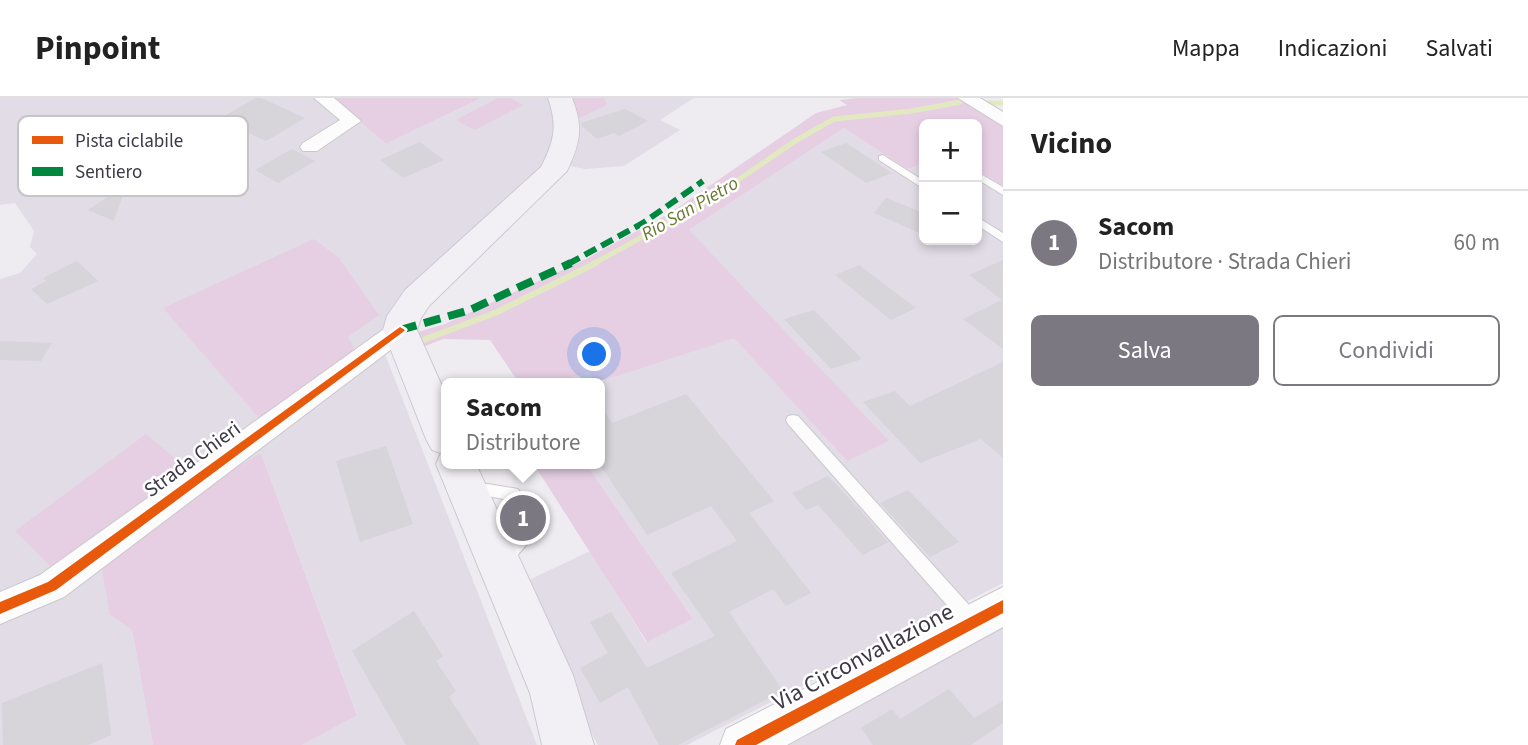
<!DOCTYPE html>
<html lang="it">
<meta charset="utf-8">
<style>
:root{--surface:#fff;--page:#f6f6f6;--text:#222;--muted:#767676;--line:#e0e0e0;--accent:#7c7882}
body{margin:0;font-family:"Source Sans 3",sans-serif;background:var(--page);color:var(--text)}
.controls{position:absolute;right:21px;top:21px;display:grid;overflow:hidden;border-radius:10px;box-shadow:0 4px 10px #0003}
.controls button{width:63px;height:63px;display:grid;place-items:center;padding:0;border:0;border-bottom:2px solid var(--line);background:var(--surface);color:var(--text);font:35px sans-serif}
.you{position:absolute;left:595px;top:257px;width:24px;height:24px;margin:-18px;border:5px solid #fff;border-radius:50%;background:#1a73e8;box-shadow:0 0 0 10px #1a73e833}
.badge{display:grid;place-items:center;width:46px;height:46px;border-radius:50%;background:var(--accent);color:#fff;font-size:23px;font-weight:700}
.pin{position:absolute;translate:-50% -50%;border:4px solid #fff;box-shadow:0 2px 7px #0006}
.popup{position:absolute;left:441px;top:280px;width:164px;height:91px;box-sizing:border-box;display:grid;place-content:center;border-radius:10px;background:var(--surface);filter:drop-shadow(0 2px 5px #0005);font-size:23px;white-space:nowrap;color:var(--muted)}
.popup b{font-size:26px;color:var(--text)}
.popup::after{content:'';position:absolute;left:50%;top:100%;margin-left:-14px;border:14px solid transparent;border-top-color:var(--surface)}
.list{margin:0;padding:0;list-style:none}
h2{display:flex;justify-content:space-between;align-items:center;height:91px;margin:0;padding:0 28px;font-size:30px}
h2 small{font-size:23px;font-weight:400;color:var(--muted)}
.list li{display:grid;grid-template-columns:46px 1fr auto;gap:21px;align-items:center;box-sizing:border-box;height:105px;padding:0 28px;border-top:2px solid var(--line)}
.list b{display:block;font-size:26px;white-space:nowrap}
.list p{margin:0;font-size:23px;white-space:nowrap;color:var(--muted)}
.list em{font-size:23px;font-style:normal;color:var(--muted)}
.actions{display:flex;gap:14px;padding:21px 28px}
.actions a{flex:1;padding:16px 0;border:2px solid var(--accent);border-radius:10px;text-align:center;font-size:24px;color:var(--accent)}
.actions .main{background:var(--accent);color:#fff}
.map{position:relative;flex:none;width:1003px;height:647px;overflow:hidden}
header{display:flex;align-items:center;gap:42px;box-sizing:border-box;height:98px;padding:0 35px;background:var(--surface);border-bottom:2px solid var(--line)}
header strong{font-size:33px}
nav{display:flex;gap:38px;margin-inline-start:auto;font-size:24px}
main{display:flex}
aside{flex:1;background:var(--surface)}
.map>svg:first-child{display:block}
.residential{fill:#e1dce6;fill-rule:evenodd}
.green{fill:#e7cfe3}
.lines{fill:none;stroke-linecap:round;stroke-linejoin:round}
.stream-far1{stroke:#e2e9c1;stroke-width:5}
.stream{stroke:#e2e9c1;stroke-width:6}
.building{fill:#d7d4da}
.service-casing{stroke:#cac8cd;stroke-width:2}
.minor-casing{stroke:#cac8cd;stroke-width:2}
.tertiary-casing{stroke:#cac8cd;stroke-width:2}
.secondary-casing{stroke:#cdc8d3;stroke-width:2}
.service{fill:#fcfcfd;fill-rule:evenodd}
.minor{fill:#fcfcfd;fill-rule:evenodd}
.tertiary{fill:#fcfcfd;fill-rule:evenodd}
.secondary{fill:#f3f0f5;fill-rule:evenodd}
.quiet-far1{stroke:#00873e;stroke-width:6;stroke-dasharray:13 6;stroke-linecap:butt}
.quiet{stroke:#00873e;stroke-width:8;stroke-dasharray:17 8;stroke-linecap:butt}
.cycleway-casing{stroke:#fff;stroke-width:5}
.cycleway{fill:#e8590c;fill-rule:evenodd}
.labels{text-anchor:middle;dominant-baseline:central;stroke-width:5;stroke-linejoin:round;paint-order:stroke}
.far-water-label{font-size:19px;font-style:italic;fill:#6a7930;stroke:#fff}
.street-label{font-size:21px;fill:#3e3946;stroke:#fff}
.near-street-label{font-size:24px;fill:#3e3946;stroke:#fff}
.key{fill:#fff;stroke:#c5c4c8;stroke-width:2}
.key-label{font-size:19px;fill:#3e3946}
</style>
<header>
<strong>Pinpoint</strong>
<nav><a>Mappa</a><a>Indicazioni</a><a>Salvati</a></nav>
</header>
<main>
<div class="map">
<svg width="1003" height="647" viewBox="0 0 1003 647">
<rect width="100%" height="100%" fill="#eeecf1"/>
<path class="residential" d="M0 0H332L386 46 481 0H548L556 19 555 43 546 66 392 208 383 232 385 256 537 647H302L357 616 261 355 110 517 132 532 153 647H0V181L20 175 37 156 30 149 34 133 15 105 0 107ZM255 169 348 239 354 252 164 210Z
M570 0H694L660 22 680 32 624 68 585 71 570 68 573 60 576 26Z
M844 30 907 71 924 66V142H977V72L1003 88V485L687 647H598L514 489 590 453 646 544 693 521 586 366H600V285H556L588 274 596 285 734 239 847 363 689 132Z
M1003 527V647H789Z"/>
<path class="green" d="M332 0H481L386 46Z
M498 0H510L523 7 475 32 456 22Z
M570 0H604L607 7 575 22Z
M857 0H959L1003 28V88L977 72V26H924V66L907 71 844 30 689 132 889 343 847 363 734 240 596 285 588 274 556 285H519L490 242 443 241 418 251 414 235 445 226 584 162 670 115 816 15 847 7 839 2Z
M314 141 339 160 379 217 348 239 355 252 259 320 163 210Z
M146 336 188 371 56 474 15 433Z
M261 355 357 617 302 647H153L132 532 110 517 102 471C151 425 203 388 261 355Z
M550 366H586L693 521 647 544 537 371Z"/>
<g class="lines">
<path class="stream-far1" d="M988 5H1003
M593 166 706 104 795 43 834 21 912 13 960 4"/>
<path class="stream" d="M423 242 495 215 596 165"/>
</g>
<path class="building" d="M256 0H261L305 20 266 43 219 21Z
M625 11 648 23 619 38 614 35 597 41 582 28 581 25Z
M137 17 134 25 147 24 138 50 84 49 96 19Z
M200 18 246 38 208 39 202 51 168 50 182 25H197Z
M420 44 444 62 403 80 380 62Z
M846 45 892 75 866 85 821 54Z
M83 50 133 67 114 123 88 112 117 92 54 91Z
M292 51 315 63 278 85 255 72Z
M886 100 924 115V137L874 115Z
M1003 162V251L963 221 1002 202 969 177Z
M77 163 98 183 47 206 31 191 46 183 43 180Z
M859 167 916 210 891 222 835 177Z
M814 212 862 261 831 271 784 221Z
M0 243 52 245 41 263 0 262Z
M1003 264V360L981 341 920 365 863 304 895 293 910 308Z
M686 296 774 403 749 415 811 495 786 508 773 491 729 514 783 593 678 647H659L628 589 600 605 580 570 608 555 590 524 611 514 647 570 715 538 671 475 737 443 711 408 647 437 600 367V308L612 325Z
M386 348 413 426 360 444 336 363Z
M828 378 860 412 888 444 863 457 818 407 806 412 792 395Z
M908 392 959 444 930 459 880 405Z
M414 513 443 558 436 563 456 593 449 599 480 647H406L352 553Z
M102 565 111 637 88 647H3L2 605Z
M949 591 974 620 1003 603V625L971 647H873L861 630 892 611 900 621Z"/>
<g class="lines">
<defs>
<path id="service" d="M883 57 924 83V91L879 62V58Z
M977 74 1003 89V97L977 81Z
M977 119 1003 135V144L977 127Z
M793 317 798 318 979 518 982 524 979 530 973 532 967 530 788 326 786 322 788 318Z
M488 386 518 391 540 431 515 460 509 462 503 460 501 455 506 447 498 432 500 427 506 425 512 427 517 436 523 430 508 402 483 397 480 392 483 387Z"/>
<path id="minor" d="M314 0H334L361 23 317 53H303L300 49 303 45 340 22Z
M958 0H980L1003 14V28Z
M400 223 409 226 413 232 409 238 64 499 0 526V494L40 477 391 226Z"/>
<path id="tertiary" d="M1003 489V529L787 647H720L726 631Z"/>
<path id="secondary" d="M548 0H572C584 30 580 45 567 73L429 208 421 220 417 232 446 297V366H476L573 577 594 647H542L530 595 436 366 441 355 432 352 426 341 383 232 387 218 405 192 541 69C554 44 558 28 548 0Z"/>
</defs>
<use href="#service" class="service-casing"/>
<use href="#minor" class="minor-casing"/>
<use href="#tertiary" class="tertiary-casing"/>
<use href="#secondary" class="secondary-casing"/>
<use href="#service" class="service"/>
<use href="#minor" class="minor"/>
<use href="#tertiary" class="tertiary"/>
<use href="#secondary" class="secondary"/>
<path class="quiet-far1" d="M568 166 643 125 703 83"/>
<path class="quiet" d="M400 232 470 212 571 165"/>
<defs>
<path id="cycleway" d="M400 229 405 232 403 234 56 492 0 516V504L48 484Z
M1003 502V515L756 647H735L737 642Z"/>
</defs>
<use href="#cycleway" class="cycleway-casing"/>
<use href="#cycleway" class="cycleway"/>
</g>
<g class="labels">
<g class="far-water-label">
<text transform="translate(690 111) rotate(-30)">Rio San Pietro</text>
</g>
<g class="street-label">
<text transform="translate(192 361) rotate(-36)">Strada Chieri</text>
</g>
<g class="near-street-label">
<text transform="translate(863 559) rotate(-28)">Via Circonvallazione</text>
</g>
</g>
<rect x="18" y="18" width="230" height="80" rx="10" class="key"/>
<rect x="32" y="38" width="31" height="8" fill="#e8590c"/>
<rect x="32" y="69" width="31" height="9" fill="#00873e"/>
<g class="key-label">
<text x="75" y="49">Pista ciclabile</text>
<text x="75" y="80">Sentiero</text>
</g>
</svg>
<div class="controls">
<button>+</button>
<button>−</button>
</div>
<div class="you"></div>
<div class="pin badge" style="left:523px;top:420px">1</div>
<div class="popup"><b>Sacom</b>Distributore</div>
</div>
<aside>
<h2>Vicino<small></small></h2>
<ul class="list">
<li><span class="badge">1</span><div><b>Sacom</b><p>Distributore · Strada Chieri</p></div><em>60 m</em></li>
</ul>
<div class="actions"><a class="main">Salva</a><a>Condividi</a></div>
</aside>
</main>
